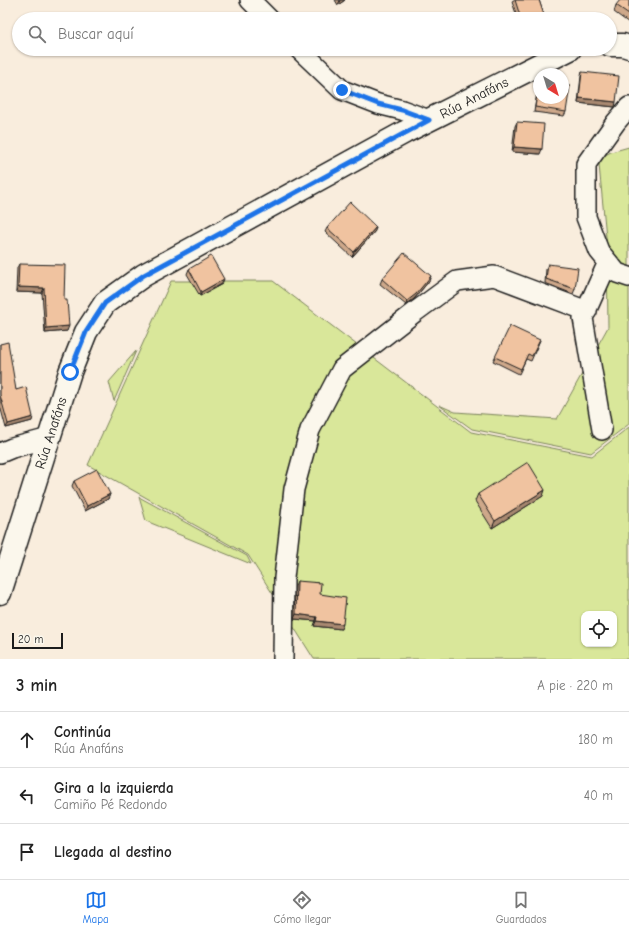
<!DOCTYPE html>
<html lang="es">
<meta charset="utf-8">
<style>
:root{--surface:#fff;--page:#f2f2f2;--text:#222;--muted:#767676;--line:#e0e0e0;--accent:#1a73e8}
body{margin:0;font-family:"Comic Neue",sans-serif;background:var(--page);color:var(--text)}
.controls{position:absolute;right:12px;bottom:12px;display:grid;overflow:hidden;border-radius:8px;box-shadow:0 1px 3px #0004}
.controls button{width:36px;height:36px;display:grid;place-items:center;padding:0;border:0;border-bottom:1px solid var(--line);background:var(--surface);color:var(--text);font:20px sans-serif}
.compass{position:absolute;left:533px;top:68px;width:36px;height:36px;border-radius:50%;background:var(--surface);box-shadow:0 1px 3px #0004;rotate:142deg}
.scale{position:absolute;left:12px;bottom:10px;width:51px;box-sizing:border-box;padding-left:4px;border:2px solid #1c1c1c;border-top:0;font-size:11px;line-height:14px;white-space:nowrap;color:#1c1c1c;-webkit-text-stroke:3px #fbf7ec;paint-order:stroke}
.stop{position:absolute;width:12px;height:12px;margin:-9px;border:3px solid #1a73e8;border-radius:50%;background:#fff}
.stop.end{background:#1a73e8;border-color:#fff;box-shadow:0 1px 4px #0008}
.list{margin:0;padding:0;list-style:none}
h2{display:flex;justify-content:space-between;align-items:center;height:52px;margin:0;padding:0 16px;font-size:17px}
h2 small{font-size:13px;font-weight:400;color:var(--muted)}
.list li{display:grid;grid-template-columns:26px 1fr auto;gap:12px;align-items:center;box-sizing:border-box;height:56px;padding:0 16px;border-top:1px solid var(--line)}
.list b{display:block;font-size:15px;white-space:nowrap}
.list p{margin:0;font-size:13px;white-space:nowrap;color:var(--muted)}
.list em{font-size:13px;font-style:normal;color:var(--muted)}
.icon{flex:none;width:22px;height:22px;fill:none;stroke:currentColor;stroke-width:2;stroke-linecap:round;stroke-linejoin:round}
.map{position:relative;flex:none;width:629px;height:659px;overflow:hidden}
.search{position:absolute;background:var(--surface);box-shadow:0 1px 3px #0004;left:12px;right:12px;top:12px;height:44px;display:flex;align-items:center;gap:10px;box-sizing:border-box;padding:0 14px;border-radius:22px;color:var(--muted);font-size:15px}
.sheet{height:220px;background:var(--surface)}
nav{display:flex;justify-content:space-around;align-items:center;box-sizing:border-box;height:56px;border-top:1px solid var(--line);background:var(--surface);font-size:11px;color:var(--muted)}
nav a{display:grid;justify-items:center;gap:2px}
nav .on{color:var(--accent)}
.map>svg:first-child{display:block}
.green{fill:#d9e79a;stroke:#7a825b;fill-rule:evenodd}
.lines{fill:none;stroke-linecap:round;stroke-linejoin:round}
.minor-casing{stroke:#1c1c1c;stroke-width:22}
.tertiary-casing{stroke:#1c1c1c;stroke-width:25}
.minor{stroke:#fbf7ec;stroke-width:19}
.tertiary{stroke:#fbf7ec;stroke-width:22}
.wall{fill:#cea88a;stroke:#1c1c1c}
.shaded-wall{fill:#a88870;stroke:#1c1c1c}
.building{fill:#f0c3a0;stroke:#1c1c1c}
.route{stroke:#1a73e8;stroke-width:5}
.labels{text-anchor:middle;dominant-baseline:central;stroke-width:3;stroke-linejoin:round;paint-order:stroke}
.street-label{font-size:14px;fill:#1c1c1c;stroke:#fbf7ec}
</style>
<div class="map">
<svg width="629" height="659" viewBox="0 0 629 659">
<rect width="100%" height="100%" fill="#f9eddd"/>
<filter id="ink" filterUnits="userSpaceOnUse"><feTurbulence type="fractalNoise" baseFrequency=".025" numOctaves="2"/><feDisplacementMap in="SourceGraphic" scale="8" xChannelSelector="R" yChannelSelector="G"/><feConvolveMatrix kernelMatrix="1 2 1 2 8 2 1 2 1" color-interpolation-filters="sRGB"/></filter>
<g filter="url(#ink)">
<path class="green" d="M629 147V424L591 453 472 429 439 405 455 412 557 419 608 327 607 247 599 165 603 156 611 152Z
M171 281H273L471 432 592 456 629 427V659H314L248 555 88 465ZM584 614H614V644H584Z
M136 351 114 401 109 382Z
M139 497 247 556 251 564 146 521Z"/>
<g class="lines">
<defs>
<path id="minor" d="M250 0 269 19
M299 49 342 90 378 104 402 110 429 120
M629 107 616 122 586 164V217L599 251 617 273 629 277
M602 430 583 318 608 262
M0 453 12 448 49 438
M283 659 284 578 294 489 310 430 342 369 415 312 457 281 494 276 587 311"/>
<path id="tertiary" d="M610 45H623L629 47
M0 593 70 372 86 332 105 303 144 275 405 132 570 49"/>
</defs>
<use href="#minor" class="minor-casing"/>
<use href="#tertiary" class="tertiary-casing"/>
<use href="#minor" class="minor"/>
<use href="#tertiary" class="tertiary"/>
</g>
<path class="wall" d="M335 0H345L338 5Z
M513 0H539L545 19H518L512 2Z
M629 0V23L614 12 616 5Z
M582 72 615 107 578 103 581 76Z
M539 82 566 112 564 116 534 112 538 86Z
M517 122 540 154 512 152 515 126Z
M327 228 375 231 352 257 325 232Z
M19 264 64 300 67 331 45 333 42 293 16 292 17 268Z
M548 264 575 289 573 294 545 283 546 269Z
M189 269 222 284 200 296 187 274Z
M382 279 429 281 414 299 406 305 380 284Z
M540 340 531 361 526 359 519 374 493 361 495 357Z
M0 344 16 390 32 421 6 428 0 406Z
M74 481 110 494 108 499 85 511 72 486Z
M478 494 543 496 492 528 475 501Z
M297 581 320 594 341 629 314 626 316 621 294 619 295 586Z"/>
<path class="shaded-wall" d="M340 0H345L338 5Z
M579 98 616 102 615 107 578 103Z
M514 147 542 149 540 154 512 152Z
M376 227 375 231 352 257 354 252Z
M431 276 429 281 414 299 406 305 407 301Z
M224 279 222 284 200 296 201 292Z
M18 287 44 288 42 293 16 292Z
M69 326 67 331 45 333 46 328Z
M33 417 32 421 6 428 8 424Z
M545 490 543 496 492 528 495 521Z
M110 494 108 499 85 511 87 506Z
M296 614 317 617 316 621 294 619Z
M316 621 343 624 341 629 314 626Z"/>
<path class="building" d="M515 0H539L545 18 543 19H521Z
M620 0H629V14L616 5Z
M582 72 619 76 616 102 579 98Z
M539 83V98H563V85L570 86 566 112 535 107Z
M517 122 544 124 542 149 514 147Z
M350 202 376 227 354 252 327 228Z
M404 253 431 276 416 294 407 301 382 279Z
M211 256 224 279 201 292 189 269Z
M19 264 65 265 64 300H67L69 326 46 328 44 288 18 287Z
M548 264 578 268 575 289 546 279Z
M510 326 540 340 532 356 528 354 521 369 495 357Z
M8 342 16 390 26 387 33 417 8 424 0 395V344Z
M528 462 545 490 495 521 478 494Z
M97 469 110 494 87 506 74 481Z
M297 581 321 583 320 594 346 598 343 624 316 621 317 617 296 614Z"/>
</g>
<g class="lines" filter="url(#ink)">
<path class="route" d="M70 372 86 332 105 303 144 275 429 120 402 110 378 104 342 90"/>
</g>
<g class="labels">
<g class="street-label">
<text transform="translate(474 98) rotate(-27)">Rúa Anafáns</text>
<text transform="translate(51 433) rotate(-72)">Rúa Anafáns</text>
</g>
</g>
</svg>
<div class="controls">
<button><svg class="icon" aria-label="locate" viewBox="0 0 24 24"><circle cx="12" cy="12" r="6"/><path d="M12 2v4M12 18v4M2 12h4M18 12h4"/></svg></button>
</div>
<svg class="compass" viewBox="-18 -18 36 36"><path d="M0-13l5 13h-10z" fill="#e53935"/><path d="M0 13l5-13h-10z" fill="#767676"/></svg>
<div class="scale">20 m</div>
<div class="stop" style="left:70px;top:372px"></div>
<div class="stop end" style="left:342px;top:90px"></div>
<div class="search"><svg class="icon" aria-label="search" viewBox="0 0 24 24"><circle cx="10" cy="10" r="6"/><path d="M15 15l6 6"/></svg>Buscar aquí</div>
</div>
<section class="sheet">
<h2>3 min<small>A pie · 220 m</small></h2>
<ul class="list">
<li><svg class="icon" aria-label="ahead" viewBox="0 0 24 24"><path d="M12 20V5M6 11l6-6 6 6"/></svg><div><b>Continúa</b><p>Rúa Anafáns</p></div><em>180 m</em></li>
<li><svg class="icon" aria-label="left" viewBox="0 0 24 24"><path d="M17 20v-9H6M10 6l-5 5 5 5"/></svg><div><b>Gira a la izquierda</b><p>Camiño Pé Redondo</p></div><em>40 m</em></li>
<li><svg class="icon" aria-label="arrive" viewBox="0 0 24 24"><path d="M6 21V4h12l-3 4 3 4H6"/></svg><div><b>Llegada al destino</b></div></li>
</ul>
</section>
<nav>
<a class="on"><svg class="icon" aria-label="map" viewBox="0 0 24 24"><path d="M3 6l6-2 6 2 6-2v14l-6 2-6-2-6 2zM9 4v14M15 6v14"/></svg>Mapa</a>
<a><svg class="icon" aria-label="directions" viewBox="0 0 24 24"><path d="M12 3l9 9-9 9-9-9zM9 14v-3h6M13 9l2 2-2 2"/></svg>Cómo llegar</a>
<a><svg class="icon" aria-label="saved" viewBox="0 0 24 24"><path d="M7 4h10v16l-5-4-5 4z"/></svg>Guardados</a>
</nav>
